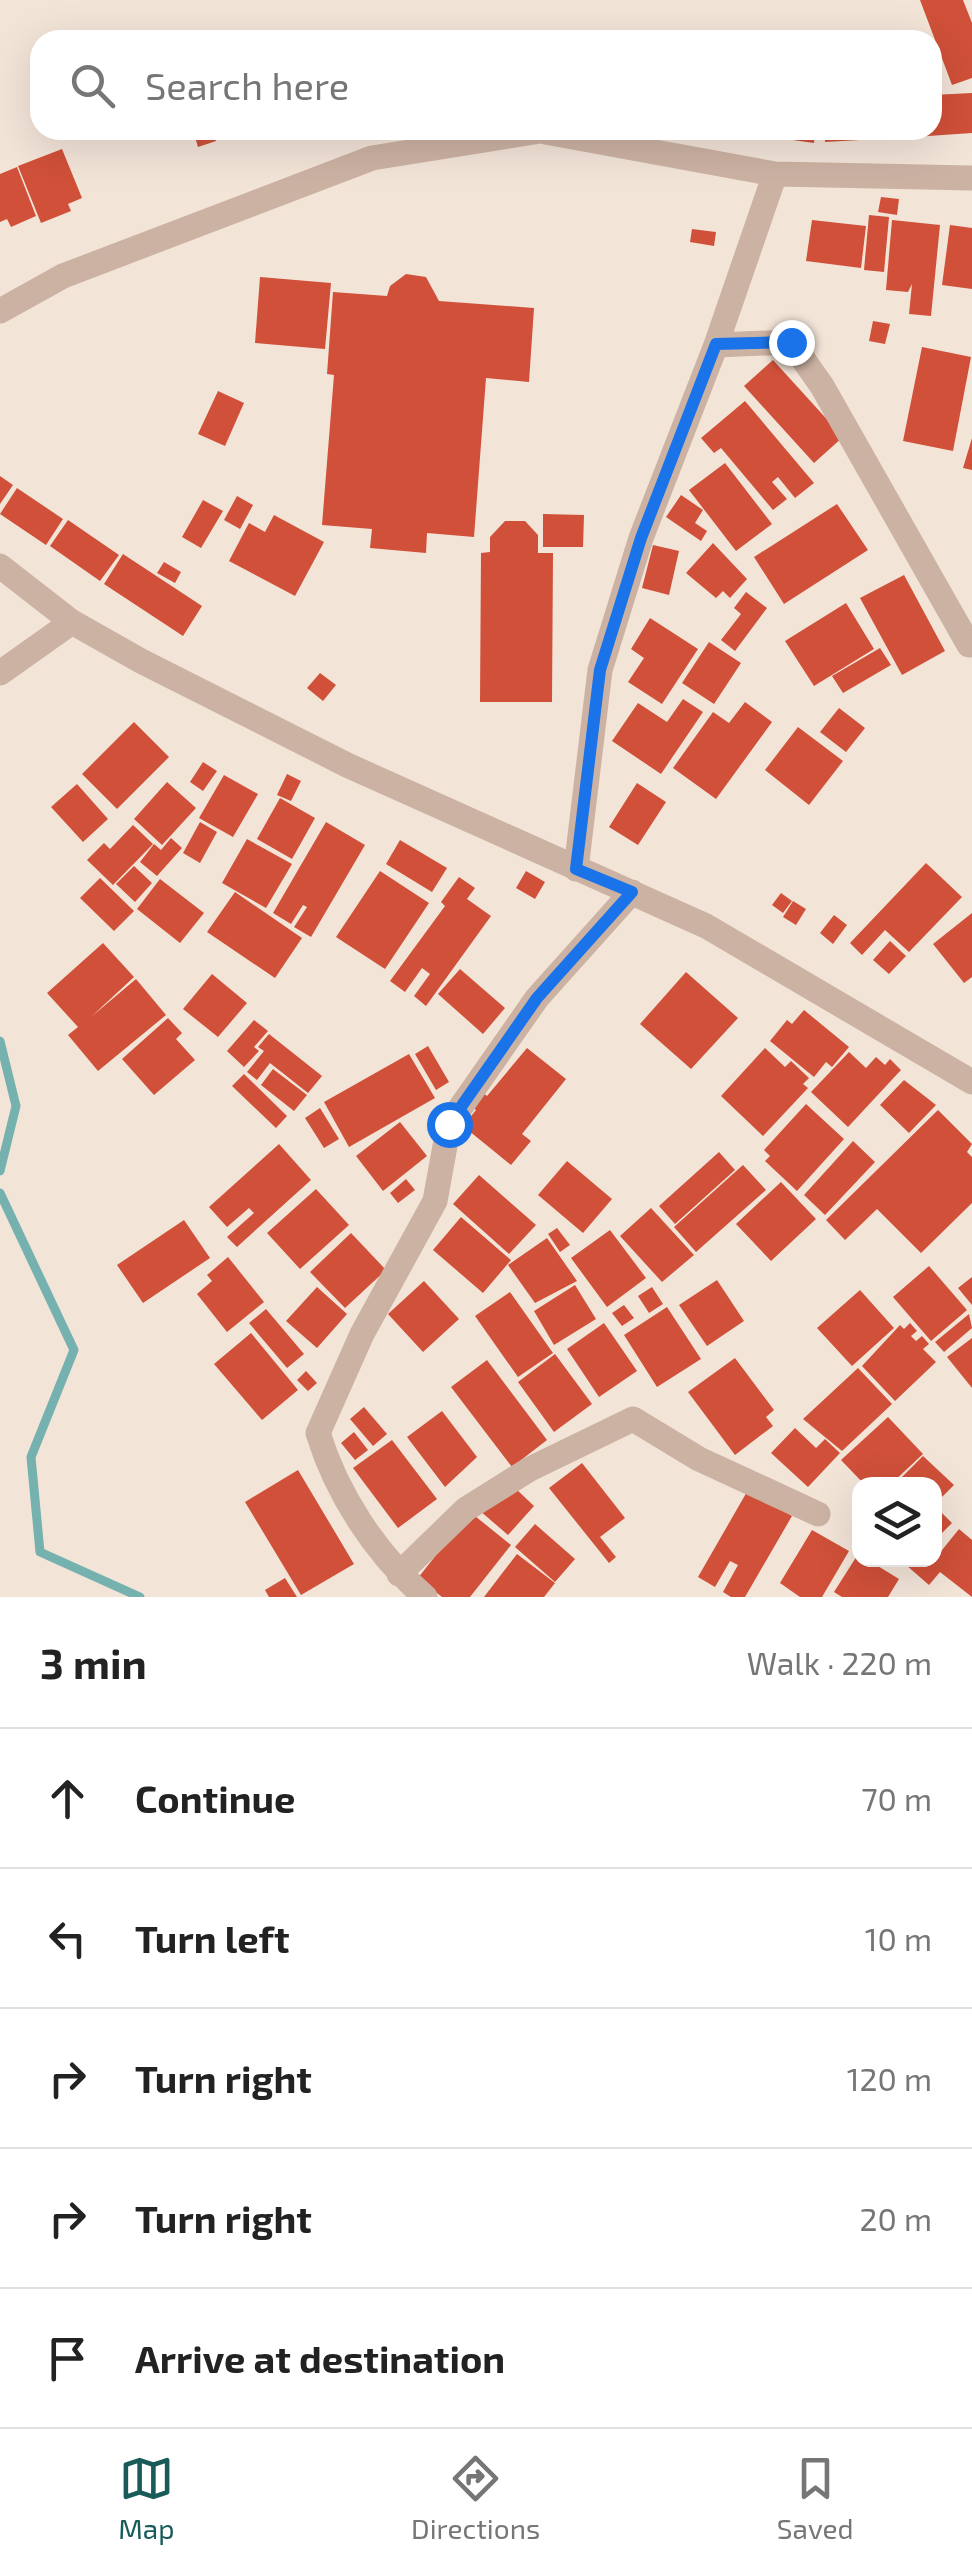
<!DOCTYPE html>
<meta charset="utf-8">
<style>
:root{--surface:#fff;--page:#f2f2f2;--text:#222;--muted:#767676;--line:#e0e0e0;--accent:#185b59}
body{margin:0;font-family:"Exo 2",sans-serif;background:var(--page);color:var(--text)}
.controls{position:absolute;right:30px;bottom:30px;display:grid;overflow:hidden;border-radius:20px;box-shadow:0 10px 40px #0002}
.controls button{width:90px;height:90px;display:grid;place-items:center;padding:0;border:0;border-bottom:2px solid var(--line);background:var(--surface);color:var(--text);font:50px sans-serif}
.stop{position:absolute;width:30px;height:30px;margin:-22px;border:8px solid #1a73e8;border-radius:50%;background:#fff}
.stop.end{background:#1a73e8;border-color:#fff;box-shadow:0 2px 10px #0008}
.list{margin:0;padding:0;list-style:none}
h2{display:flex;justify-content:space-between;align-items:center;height:130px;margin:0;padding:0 40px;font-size:42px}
h2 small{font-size:32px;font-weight:400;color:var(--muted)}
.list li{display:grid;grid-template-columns:65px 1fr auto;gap:30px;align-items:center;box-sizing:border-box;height:140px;padding:0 40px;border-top:2px solid var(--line)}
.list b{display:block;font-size:38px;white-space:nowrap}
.list em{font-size:32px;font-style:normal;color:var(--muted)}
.icon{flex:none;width:55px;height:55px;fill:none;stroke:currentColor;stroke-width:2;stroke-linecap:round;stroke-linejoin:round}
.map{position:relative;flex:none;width:972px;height:1597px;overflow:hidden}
.search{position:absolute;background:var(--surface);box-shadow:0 10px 40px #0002;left:30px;right:30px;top:30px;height:110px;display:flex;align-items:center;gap:25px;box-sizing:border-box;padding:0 35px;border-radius:30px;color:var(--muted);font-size:38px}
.sheet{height:830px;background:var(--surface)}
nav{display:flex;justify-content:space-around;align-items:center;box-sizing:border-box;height:140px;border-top:2px solid var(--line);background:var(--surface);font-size:28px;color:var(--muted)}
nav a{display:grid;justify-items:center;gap:5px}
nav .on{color:var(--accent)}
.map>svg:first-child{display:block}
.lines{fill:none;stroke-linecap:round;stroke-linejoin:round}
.stream{stroke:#75b2af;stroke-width:9}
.building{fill:#d05039}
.street{stroke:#ccb2a3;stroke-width:25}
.route{stroke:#1a73e8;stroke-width:12}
</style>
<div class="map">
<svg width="972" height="1597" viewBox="0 0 972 1597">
<rect width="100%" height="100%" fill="#f3e4d8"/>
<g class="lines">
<path class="stream" d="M0 1041 16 1106 0 1171
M0 1193 74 1350 31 1457 40 1552 140 1597"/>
</g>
<path class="building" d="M920 0H963L972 23V78L952 85Z
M972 93V133L914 137V130H932V95Z
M193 130H213L216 141 198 147Z
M720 130H815L814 143Z
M825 130H912V137L825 142Z
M62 149 82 198 68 204 71 211 41 223 18 166Z
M17 167 36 216 11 227 7 219 0 222V174Z
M881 197 899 199 897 215 878 212Z
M869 215 889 217 884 272 864 270Z
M812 220 866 226 861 268 806 261Z
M892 220 940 225 931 316 909 314 912 284 908 292 886 290Z
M950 225 972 228V289L942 285Z
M692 229 716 232 714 246 690 242Z
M406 274 426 277 439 301 534 308 529 382 486 378 474 537 427 533 426 553 370 548 372 529 322 525 334 375 327 374 333 292 387 296 390 286Z
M260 277 331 283 325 349 255 343Z
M873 321 890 324 885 344 869 341Z
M922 347 971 357 953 451 903 441Z
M773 360 843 437 814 463 744 386Z
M218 391 244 403 225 446 198 434Z
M745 401 814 483 795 498 778 477 772 482 787 499 773 510 721 448 714 453 701 438Z
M972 438V470L963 468Z
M725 463 772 524 736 551 689 490Z
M0 476 13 485 0 504Z
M17 488 63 519 46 545 0 514Z
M681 495 703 510 695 523 707 531 701 541 666 517Z
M237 496 253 505 240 529 224 520Z
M203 500 223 511 201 548 182 537Z
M837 504 868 550 784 604 754 557Z
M543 514 584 515 583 547H543Z
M274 515 324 542 295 596 229 561 249 523 265 532Z
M68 520 119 555 100 581 50 546Z
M505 521H525L538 535V553H553L552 702H480L481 553 490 552V537Z
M713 543 747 579 730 598 723 591 716 598 686 573Z
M653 545 679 551 669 595 642 588Z
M123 554 202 606 183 636 104 584Z
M164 562 181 572 175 583 157 573Z
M904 575 945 651 902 675 860 598Z
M746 592 767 608 735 651 721 640 741 614 734 608Z
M846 603 874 649 814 686 785 641Z
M650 618 698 649 662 704 628 682 644 658 631 649Z
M709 642 741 663 714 704 682 683Z
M880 648 891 665 843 693 832 676Z
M320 673 336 685 323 701 307 688Z
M683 699 703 712 661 774 612 741 638 703 667 722Z
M745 702 772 722 716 799 673 768 713 712 729 723Z
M839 708 865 728 846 752 820 732Z
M134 722 169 757 117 809 82 774Z
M798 727 843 761 809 805 765 770Z
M203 762 217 771 203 791 190 782Z
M287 774 301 781 291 801 277 795Z
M224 775 258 794 233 837 199 818Z
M167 782 196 808 162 845 134 819Z
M637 783 666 802 638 845 609 827Z
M77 784 108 819 83 842 51 807Z
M280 798 315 818 292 859 257 839Z
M200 822 217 832 200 863 183 853Z
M326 822 365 845 311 937 294 927 307 907 303 905 291 924 273 913Z
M133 825 153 844 113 885 87 860 104 843 110 849Z
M171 838 182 848 157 876 140 862 154 844 161 850Z
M247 839 292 864 266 908 222 883Z
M400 840 447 868 432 892 386 864Z
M926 863 962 897 909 952 885 930 862 955 850 943Z
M134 866 152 883 135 902 116 884Z
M380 871 429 903 385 969 336 937Z
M526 871 545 882 535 899 516 888Z
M459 877 475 888 467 899 491 916 426 1006 414 996 430 974 422 968 405 992 390 981 445 906 441 902Z
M100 878 134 911 114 931 80 898Z
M160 879 204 913 180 943 137 909Z
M235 892 302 938 275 978 207 932Z
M781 893 792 901 783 913 772 905Z
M793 901 806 909 796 925 783 917Z
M972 913V977L964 983 933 944Z
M834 915 847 925 833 944 820 933Z
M890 941 906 956 889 974 873 960Z
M103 943 134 977 91 1017 136 979 166 1015 98 1071 68 1035 78 1027 47 993Z
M460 969 505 1008 483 1034 438 994Z
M686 972 738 1018 691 1069 640 1024Z
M212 974 247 1003 218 1037 183 1009Z
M804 1010 849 1047 832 1067 826 1062 814 1077 770 1041 787 1020 792 1024Z
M168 1018 182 1033 176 1039 195 1060 154 1095 122 1059Z
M254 1020 268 1031 254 1047 259 1051 244 1067 227 1051Z
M269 1034 322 1076 308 1093 270 1063 257 1080 247 1072 264 1051 258 1047Z
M428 1046 449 1082 436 1090 415 1054Z
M527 1048 566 1079 522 1134 531 1141 511 1165 463 1126 476 1110 471 1105 482 1092 487 1096Z
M765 1048 785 1067 791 1061 809 1078 803 1084 808 1088 763 1136 721 1096Z
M849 1052 866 1068 876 1057 885 1065 890 1059 901 1070 848 1127 811 1092Z
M409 1054 435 1098 349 1147 324 1102Z
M273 1069 307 1095 294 1111 261 1085Z
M244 1074 287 1116 276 1128 232 1086Z
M904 1080 936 1105 909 1133 880 1105Z
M806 1104 844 1139 797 1191 765 1161 770 1156 764 1150Z
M320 1108 339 1139 324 1148 305 1118Z
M938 1110 972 1144 967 1152 972 1157V1203L921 1253 877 1209 845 1240 826 1220Z
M400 1122 427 1156 383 1191 356 1156Z
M853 1141 875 1162 825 1215 804 1195Z
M279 1144 311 1180 237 1247 227 1237 254 1213 249 1208 227 1227 209 1207Z
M719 1152 735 1170 675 1224 659 1206Z
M567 1161 612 1199 583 1233 538 1195Z
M743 1165 766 1190 696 1252 674 1227Z
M479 1175 536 1225 509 1254 453 1204Z
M406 1179 415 1190 398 1203 390 1193Z
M781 1182 816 1219 771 1261 736 1224Z
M316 1189 349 1225 300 1269 267 1233Z
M651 1208 694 1255 662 1282 620 1236Z
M461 1217 511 1260 483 1293 433 1250Z
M184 1220 210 1258 143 1303 117 1265Z
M557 1228 570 1245 560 1252 548 1234Z
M610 1230 646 1278 607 1307 571 1258Z
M351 1233 386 1270 345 1308 310 1272Z
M547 1238 577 1281 535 1303 508 1265Z
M228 1257 264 1302 227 1332 197 1294 212 1281 207 1275Z
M929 1266 967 1310 931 1341 893 1297Z
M972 1277V1305L958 1288Z
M717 1280 744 1321 707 1346 679 1305Z
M424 1281 459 1319 423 1352 388 1314Z
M575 1285 596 1319 554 1345 534 1311Z
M317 1287 347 1314 317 1348 286 1321Z
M652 1287 663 1304 649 1313 638 1296Z
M860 1290 894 1328 852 1366 817 1328Z
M510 1292 553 1353 518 1377 475 1316Z
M624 1305 634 1318 622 1326 612 1313Z
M667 1307 701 1359 657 1387 624 1335Z
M266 1309 304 1354 287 1368 249 1323Z
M969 1314 972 1328 944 1352 935 1342Z
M604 1323 637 1371 599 1397 567 1349Z
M910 1323 917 1331 911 1336 916 1341 922 1336 929 1344 923 1349 936 1362 895 1401 862 1366 900 1325 904 1329Z
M251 1333 298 1390 262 1420 214 1364Z
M972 1338V1388L947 1357Z
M555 1354 592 1404 554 1432 518 1382Z
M735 1358 774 1410 766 1417 773 1426 735 1455 688 1392Z
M487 1360 547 1440 512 1467 451 1387Z
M858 1368 892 1404 842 1451 803 1419Z
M306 1371 317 1383 308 1391 297 1380Z
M364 1407 387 1434 373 1446 350 1419Z
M442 1411 477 1457 445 1487 407 1437Z
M888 1417 923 1454 891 1484H864L841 1460Z
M795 1428 816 1448 825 1439 840 1453 808 1487 771 1453Z
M354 1432 368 1450 355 1460 341 1443Z
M392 1440 437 1499 398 1528 353 1468Z
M923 1456 954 1485 934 1505V1484H895Z
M582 1463 625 1518 600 1537 616 1557 609 1563 549 1488Z
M298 1470 354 1564 301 1595 245 1502Z
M514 1487 534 1506 508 1535 479 1510Z
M748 1490 792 1516 745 1597H731L723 1592 738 1565 730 1561 715 1587 698 1577Z
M937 1508 952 1523 934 1541V1511Z
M470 1512 511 1545 470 1597H442L418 1578Z
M535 1524 575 1559 555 1582 515 1547Z
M959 1529 972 1540V1597L940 1572 929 1585 906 1565 911 1560H934Z
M812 1530 849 1551 822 1597H800L780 1583Z
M860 1551V1560H868L899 1579 888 1597H842L834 1592Z
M517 1554 555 1583 544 1597H484Z
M285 1578 297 1597H269L265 1590Z"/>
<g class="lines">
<path class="street" d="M0 311 63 276 372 158 540 131 775 174 972 178
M716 345 791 342 822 386 969 645
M0 566 72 622 141 661 347 765 706 926 972 1082
M0 673 72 622
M576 869 600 670 641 538 716 345 775 174
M399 1574 466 1509 530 1469 633 1419 699 1459 818 1514
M425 1597C376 1554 337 1495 318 1433L362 1334 435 1201 449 1124 537 998 632 892"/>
</g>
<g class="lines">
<path class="route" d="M449 1124 537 998 632 892 576 869 600 670 641 538 716 344 791 342"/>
</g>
</svg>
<div class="controls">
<button><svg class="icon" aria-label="layers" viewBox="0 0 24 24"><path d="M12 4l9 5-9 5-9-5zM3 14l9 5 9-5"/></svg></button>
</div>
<div class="stop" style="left:449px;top:1124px"></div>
<div class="stop end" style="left:791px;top:342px"></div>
<div class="search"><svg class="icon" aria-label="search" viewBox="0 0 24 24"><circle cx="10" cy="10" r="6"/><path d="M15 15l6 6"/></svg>Search here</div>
</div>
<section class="sheet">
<h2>3 min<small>Walk · 220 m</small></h2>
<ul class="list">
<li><svg class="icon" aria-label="ahead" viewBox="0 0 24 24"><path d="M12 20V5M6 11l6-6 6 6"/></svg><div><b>Continue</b></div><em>70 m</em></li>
<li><svg class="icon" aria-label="left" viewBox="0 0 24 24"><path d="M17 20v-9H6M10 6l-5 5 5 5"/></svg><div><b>Turn left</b></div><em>10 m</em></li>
<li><svg class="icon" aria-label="right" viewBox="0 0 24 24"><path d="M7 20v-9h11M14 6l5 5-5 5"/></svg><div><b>Turn right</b></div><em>120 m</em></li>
<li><svg class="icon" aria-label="right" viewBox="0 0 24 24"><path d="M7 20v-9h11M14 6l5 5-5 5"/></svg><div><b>Turn right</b></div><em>20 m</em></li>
<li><svg class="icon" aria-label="arrive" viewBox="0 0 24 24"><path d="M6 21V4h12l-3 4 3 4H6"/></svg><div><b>Arrive at destination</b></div></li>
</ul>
</section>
<nav>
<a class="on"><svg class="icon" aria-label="map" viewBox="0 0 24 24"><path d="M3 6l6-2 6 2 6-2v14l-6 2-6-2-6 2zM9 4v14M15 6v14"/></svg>Map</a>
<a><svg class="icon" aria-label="directions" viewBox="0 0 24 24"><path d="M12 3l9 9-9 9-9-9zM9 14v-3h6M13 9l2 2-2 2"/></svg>Directions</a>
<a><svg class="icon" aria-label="saved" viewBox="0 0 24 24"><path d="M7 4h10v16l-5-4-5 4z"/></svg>Saved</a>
</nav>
